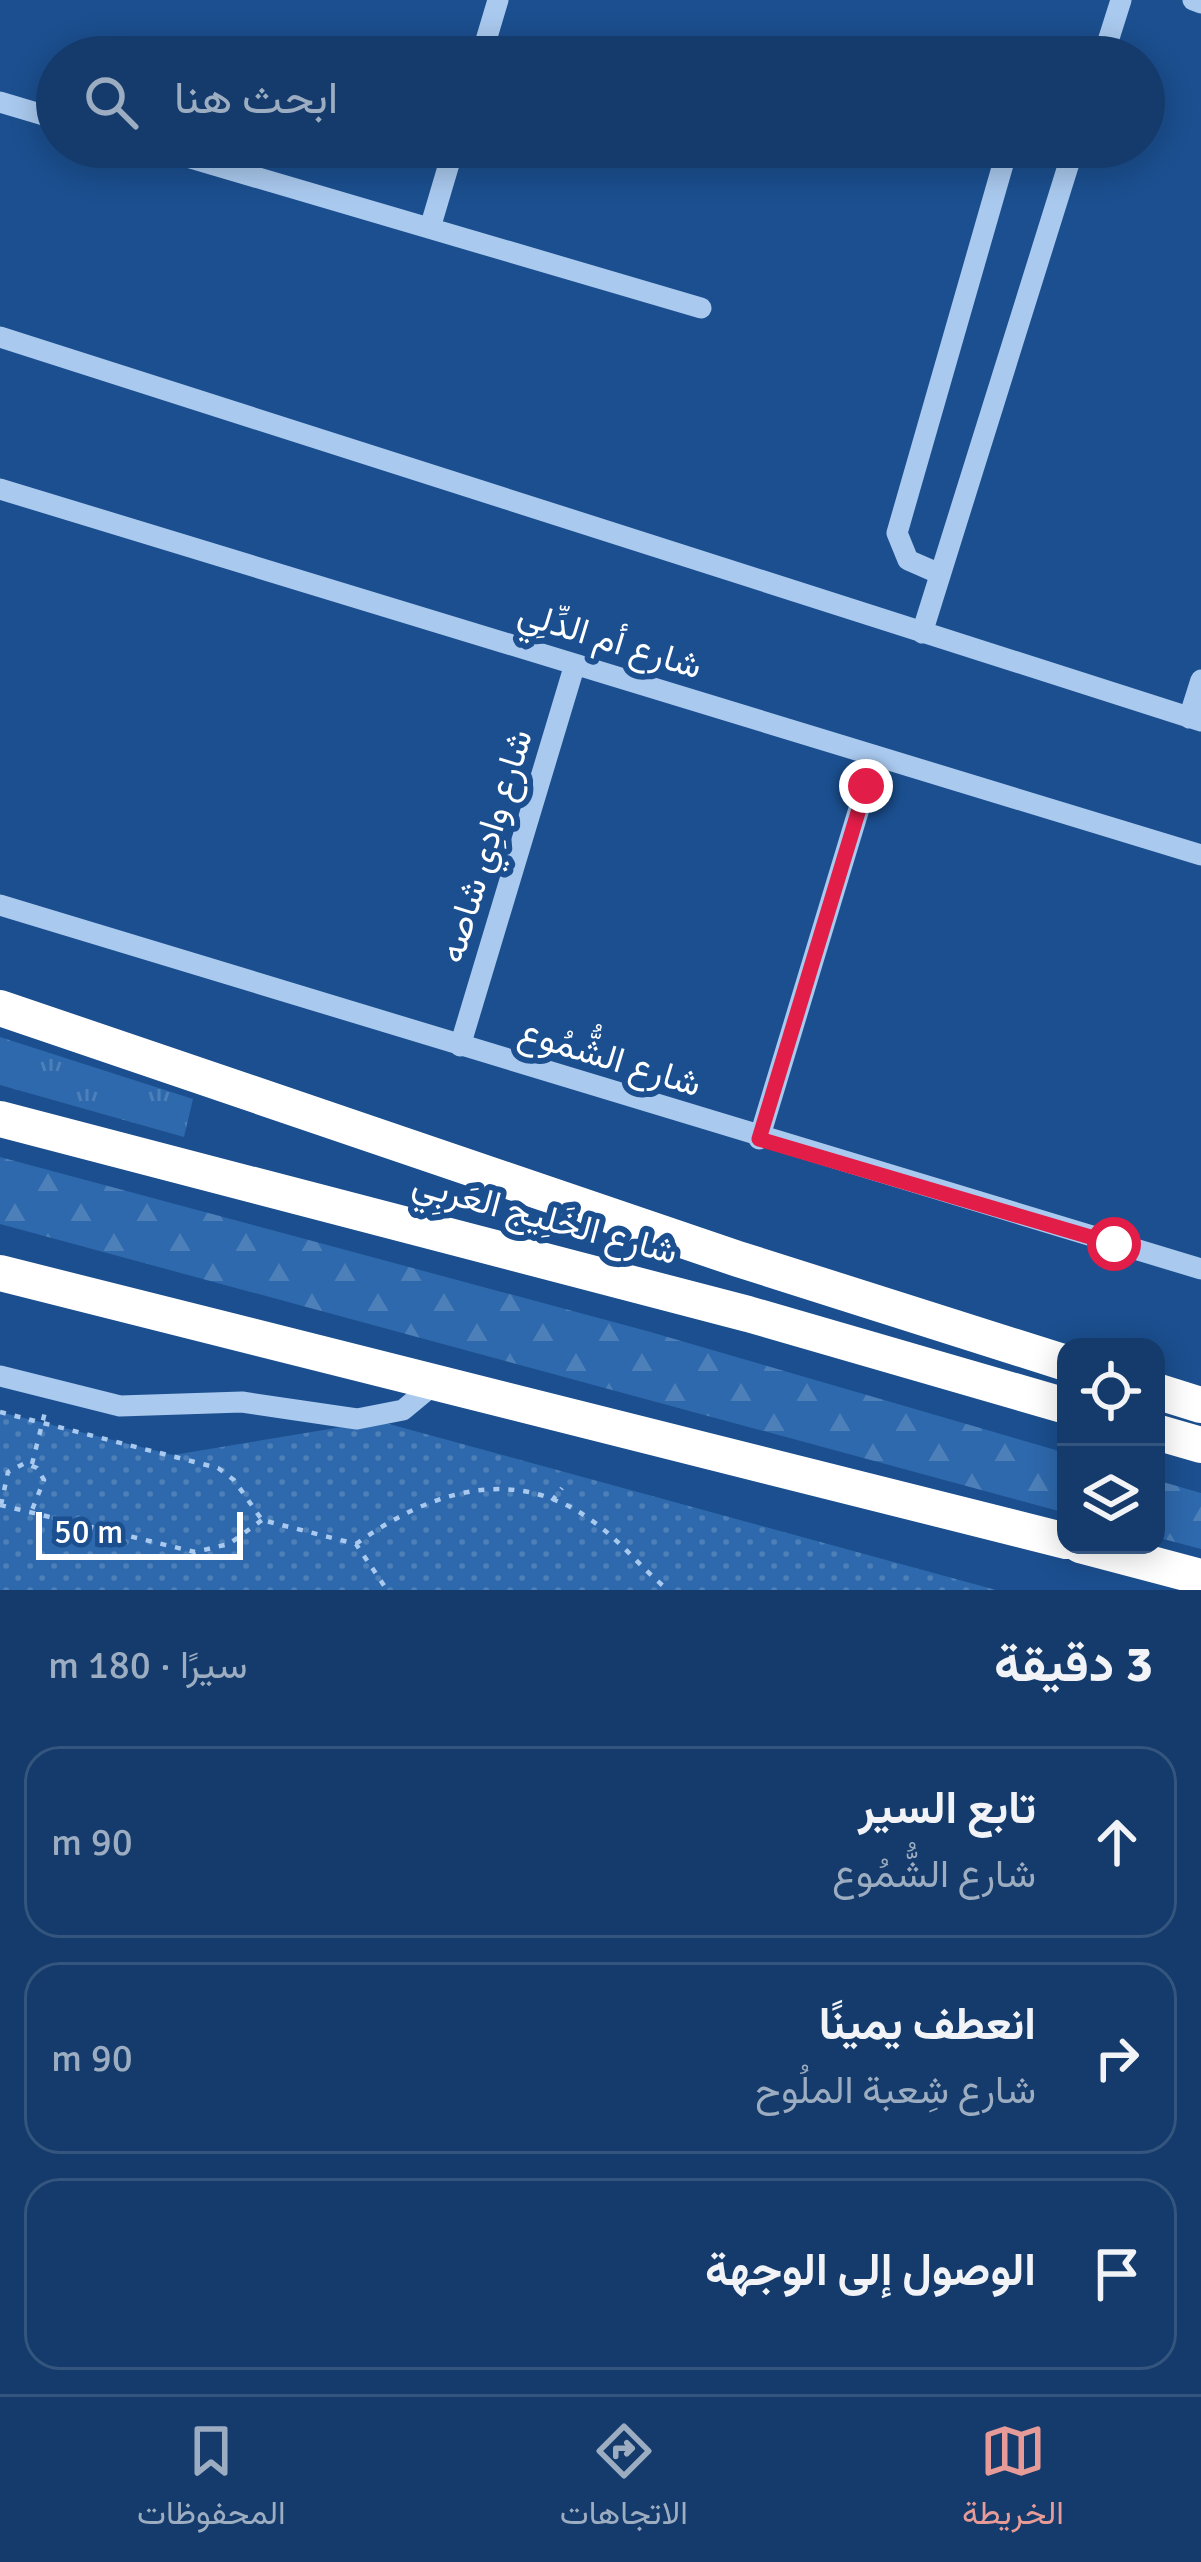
<!DOCTYPE html>
<html lang="ar">
<meta charset="utf-8">
<style>
:root{--surface:#143b6b;--page:#214673;--text:#f1f3f6;--muted:#9dadc1;--line:#33557e;--accent:#e69b98}
body{margin:0;font-family:Signika,Vazirmatn,sans-serif;background:var(--page);color:var(--text);direction:rtl}
.controls{position:absolute;right:36px;bottom:36px;display:grid;overflow:hidden;border-radius:24px;box-shadow:0 6px 30px #0003}
.controls button{width:108px;height:108px;display:grid;place-items:center;padding:0;border:0;border-bottom:3px solid var(--line);background:var(--surface);color:var(--text);font:60px sans-serif}
.scale{position:absolute;left:36px;bottom:30px;width:207px;box-sizing:border-box;padding-left:12px;border:6px solid #fff;border-top:0;font-size:33px;line-height:42px;white-space:nowrap;color:#fff;-webkit-text-stroke:9px #1b4f8f;paint-order:stroke}
.stop{position:absolute;width:36px;height:36px;margin:-27px;border:9px solid #e11d48;border-radius:50%;background:#fff}
.stop.end{background:#e11d48;border-color:#fff;box-shadow:0 3px 12px #0008}
.list{margin:0;padding:0;list-style:none}
h2{display:flex;justify-content:space-between;align-items:center;height:156px;margin:0;padding:0 48px;font-size:51px}
h2 small{font-size:39px;font-weight:400;color:var(--muted)}
.list li{display:grid;grid-template-columns:78px 1fr auto;gap:36px;align-items:center;box-sizing:border-box;height:192px;margin:0 24px 24px;padding:0 24px;border:3px solid var(--line);border-radius:36px}
.list b{display:block;font-size:45px;white-space:nowrap}
.list p{margin:0;font-size:39px;white-space:nowrap;color:var(--muted)}
.list em{font-size:39px;font-style:normal;color:var(--muted)}
.icon{flex:none;width:66px;height:66px;fill:none;stroke:currentColor;stroke-width:2;stroke-linecap:round;stroke-linejoin:round}
.map{position:relative;flex:none;width:1201px;height:1590px;overflow:hidden;direction:ltr}
.search{position:absolute;background:var(--surface);box-shadow:0 6px 30px #0003;left:36px;right:36px;top:36px;height:132px;display:flex;align-items:center;gap:30px;box-sizing:border-box;padding:0 42px;border-radius:66px;color:var(--muted);font-size:45px}
.sheet{height:804px;background:var(--surface)}
nav{display:flex;justify-content:space-around;align-items:center;box-sizing:border-box;height:168px;border-top:3px solid var(--line);background:var(--surface);font-size:33px;color:var(--muted)}
nav a{display:grid;justify-items:center;gap:6px}
nav .on{color:var(--accent)}
.map>svg:first-child{display:block}
.grass{fill:url(#grass-tufts)}
.forest{fill:url(#forest-firs)}
.park{fill:url(#park-dots)}
.lines{fill:none;stroke-linecap:round;stroke-linejoin:round}
.path{stroke:#a9c9ee;stroke-width:4.5;stroke-dasharray:6 9;stroke-linecap:butt}
.minor{stroke:#a9c9ee;stroke-width:21}
.highway{stroke:#fff;stroke-width:36}
.route{stroke:#e11d48;stroke-width:15}
.labels{text-anchor:middle;dominant-baseline:central;stroke-width:12;stroke-linejoin:round;paint-order:stroke}
.street-label{font-size:36px;fill:#fff;stroke:#1b4f8f}
</style>
<div class="map">
<svg width="1201" height="1590" viewBox="0 0 1201 1590">
<defs>
<pattern id="grass-tufts" width="24" height="20" patternUnits="userSpaceOnUse" patternTransform="scale(3)"><rect width="24" height="20" fill="#2e69ad"/><path d="M3 7l-1-3M5 7V3M7 7l1-3M15 17l-1-3M17 17v-4M19 17l1-3" fill="none" stroke="#4d80b9"/></pattern>
<pattern id="forest-firs" width="22" height="20" patternUnits="userSpaceOnUse" patternTransform="scale(3)"><rect width="22" height="20" fill="#2e69ad"/><path d="M5 1l3.5 6h-7zM16 11l3.5 6h-7z" fill="#4d80b9"/></pattern>
<pattern id="park-dots" width="8" height="8" patternUnits="userSpaceOnUse" patternTransform="scale(3)"><rect width="8" height="8" fill="#2e69ad"/><path d="M2 2h.1M6 6h.1" fill="none" stroke="#4d80b9" stroke-width="1.8" stroke-linecap="round"/></pattern>
</defs>
<rect width="100%" height="100%" fill="#1b4f8f"/>
<path class="grass" d="M0 1037 193 1099 184 1137 0 1085Z"/>
<path class="forest" d="M0 1157 647 1331 1066 1453V1513L0 1224Z
M1156 1480 1201 1493V1549L1156 1537Z"/>
<path class="park" d="M0 1412 173 1455 378 1421 996 1590H0Z"/>
<g class="lines">
<path class="path" d="M0 1412 218 1468 234 1480 262 1520 356 1544 387 1590
M32 1464 45 1412
M552 1501 562 1488
M0 1505 195 1552 229 1544 262 1520
M1 1505 8 1472 25 1463 37 1468 44 1480 32 1510
M356 1544C427 1493 512 1463 591 1520 619 1539 641 1568 668 1590"/>
<path class="minor" d="M1193 0 1201 3
M481 57 498 0
M1103 57 1121 0
M0 102 57 119
M153 147 701 308
M430 228 454 147
M0 337 1201 721
M0 489 1201 855
M940 574 908 560 897 533 1008 147
M922 633 1074 147
M1189 718 1201 680
M0 905 1201 1269
M460 1046 575 664
M759 1139 875 756
M0 1376 120 1406 242 1402 357 1419 403 1410 438 1381"/>
<path class="highway" d="M0 1008 738 1259 1066 1363
M0 1119 748 1314 1066 1406
M0 1273 1066 1541
M1156 1391 1201 1405
M1156 1432 1201 1445
M1080 1545 1201 1577"/>
</g>
<g class="lines">
<path class="route" d="M866 786 759 1139 1114 1244"/>
</g>
<g class="labels">
<g class="street-label">
<text transform="translate(610 640) rotate(17)">شارع أم الدِّلِي</text>
<text transform="translate(486 846) rotate(-73)">شارع وادِي شاصه</text>
<text transform="translate(610 1058) rotate(17)">شارع الشُّمُوع</text>
<text transform="translate(545 1218) rotate(15)">شارع الخَلِيج العَربِي</text>
</g>
</g>
</svg>
<div class="controls">
<button><svg class="icon" aria-label="locate" viewBox="0 0 24 24"><circle cx="12" cy="12" r="6"/><path d="M12 2v4M12 18v4M2 12h4M18 12h4"/></svg></button>
<button><svg class="icon" aria-label="layers" viewBox="0 0 24 24"><path d="M12 4l9 5-9 5-9-5zM3 14l9 5 9-5"/></svg></button>
</div>
<div class="scale">50 m</div>
<div class="stop" style="left:1114px;top:1244px"></div>
<div class="stop end" style="left:866px;top:786px"></div>
<div class="search"><svg class="icon" aria-label="search" viewBox="0 0 24 24"><circle cx="10" cy="10" r="6"/><path d="M15 15l6 6"/></svg>ابحث هنا</div>
</div>
<section class="sheet">
<h2>3 دقيقة<small>سيرًا · 180 m</small></h2>
<ul class="list">
<li><svg class="icon" aria-label="ahead" viewBox="0 0 24 24"><path d="M12 20V5M6 11l6-6 6 6"/></svg><div><b>تابع السير</b><p>شارع الشُّمُوع</p></div><em>90 m</em></li>
<li><svg class="icon" aria-label="right" viewBox="0 0 24 24"><path d="M7 20v-9h11M14 6l5 5-5 5"/></svg><div><b>انعطف يمينًا</b><p>شارع شِعبة الملُوح</p></div><em>90 m</em></li>
<li><svg class="icon" aria-label="arrive" viewBox="0 0 24 24"><path d="M6 21V4h12l-3 4 3 4H6"/></svg><div><b>الوصول إلى الوجهة</b></div></li>
</ul>
</section>
<nav>
<a class="on"><svg class="icon" aria-label="map" viewBox="0 0 24 24"><path d="M3 6l6-2 6 2 6-2v14l-6 2-6-2-6 2zM9 4v14M15 6v14"/></svg>الخريطة</a>
<a><svg class="icon" aria-label="directions" viewBox="0 0 24 24"><path d="M12 3l9 9-9 9-9-9zM9 14v-3h6M13 9l2 2-2 2"/></svg>الاتجاهات</a>
<a><svg class="icon" aria-label="saved" viewBox="0 0 24 24"><path d="M7 4h10v16l-5-4-5 4z"/></svg>المحفوظات</a>
</nav>
